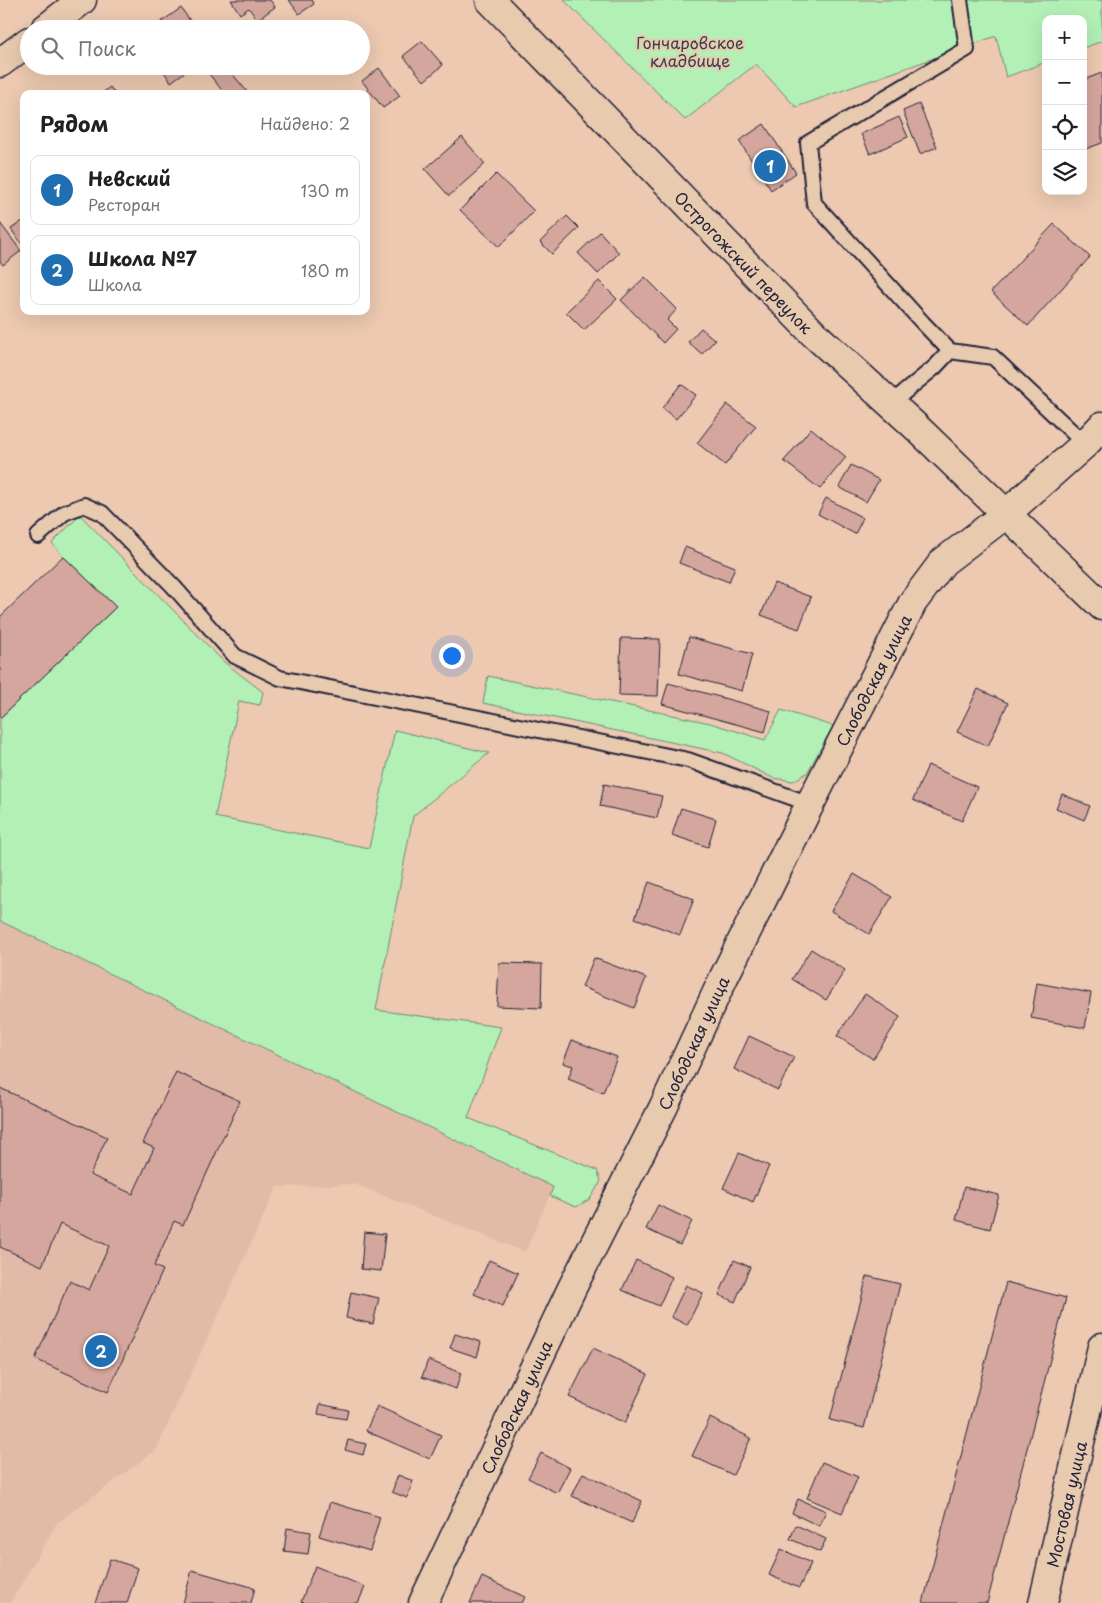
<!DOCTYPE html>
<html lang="ru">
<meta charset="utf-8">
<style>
:root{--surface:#fff;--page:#f6f6f6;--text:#202124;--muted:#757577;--line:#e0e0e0;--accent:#1f6fb2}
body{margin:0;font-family:"Playpen Sans",sans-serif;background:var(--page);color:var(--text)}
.controls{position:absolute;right:15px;top:15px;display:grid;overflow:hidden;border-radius:10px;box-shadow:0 5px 20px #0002}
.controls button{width:45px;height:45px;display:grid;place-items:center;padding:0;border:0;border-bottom:1px solid var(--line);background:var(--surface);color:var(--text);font:25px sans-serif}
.you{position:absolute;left:451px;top:655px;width:18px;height:18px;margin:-12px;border:4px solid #fff;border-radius:50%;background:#1a73e8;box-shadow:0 0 0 8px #1a73e833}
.badge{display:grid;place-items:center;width:32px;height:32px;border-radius:50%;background:var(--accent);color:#fff;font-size:16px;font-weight:700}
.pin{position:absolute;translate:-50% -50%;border:2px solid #fff;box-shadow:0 1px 5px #0006}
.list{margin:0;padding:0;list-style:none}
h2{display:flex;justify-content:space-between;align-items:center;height:65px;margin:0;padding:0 20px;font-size:21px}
h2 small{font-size:16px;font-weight:400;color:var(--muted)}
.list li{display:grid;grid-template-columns:32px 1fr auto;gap:15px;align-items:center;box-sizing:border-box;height:70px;margin:0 10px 10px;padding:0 10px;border:1px solid var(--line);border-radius:10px}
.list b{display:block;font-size:19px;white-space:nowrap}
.list p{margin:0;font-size:16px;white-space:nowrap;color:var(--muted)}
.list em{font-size:16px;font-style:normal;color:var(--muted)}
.icon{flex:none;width:28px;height:28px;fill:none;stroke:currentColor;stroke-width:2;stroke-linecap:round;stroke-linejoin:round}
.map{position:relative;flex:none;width:1102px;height:1603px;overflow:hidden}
.search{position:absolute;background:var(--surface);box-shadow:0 5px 20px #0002;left:20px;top:20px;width:350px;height:55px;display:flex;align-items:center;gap:12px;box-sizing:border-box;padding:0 18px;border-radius:28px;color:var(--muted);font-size:19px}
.panel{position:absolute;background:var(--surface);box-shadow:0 5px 20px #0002;left:20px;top:90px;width:350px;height:225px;border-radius:10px}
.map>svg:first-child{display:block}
.built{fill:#e1bba8}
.green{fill:#b2f0b6;stroke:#6a8978}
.building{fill:#d5a69d;stroke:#22223b}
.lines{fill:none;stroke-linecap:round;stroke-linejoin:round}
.service-casing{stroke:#22223b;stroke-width:18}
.minor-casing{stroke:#22223b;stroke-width:31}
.tertiary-casing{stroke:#22223b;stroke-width:31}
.secondary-casing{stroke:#22223b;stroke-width:31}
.service{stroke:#e8caaf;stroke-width:14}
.minor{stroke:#e8caaf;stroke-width:28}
.tertiary{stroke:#e8caaf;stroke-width:28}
.secondary{stroke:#e8caaf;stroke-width:28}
.labels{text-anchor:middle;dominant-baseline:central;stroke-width:4;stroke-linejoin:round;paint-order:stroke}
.park-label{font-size:16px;fill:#38414d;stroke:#e8caaf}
.street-label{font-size:16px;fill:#22223b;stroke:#e8caaf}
</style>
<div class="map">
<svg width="1102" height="1603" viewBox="0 0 1102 1603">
<rect width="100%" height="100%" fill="#ecc9b0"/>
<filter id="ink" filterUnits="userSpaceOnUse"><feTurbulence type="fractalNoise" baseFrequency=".02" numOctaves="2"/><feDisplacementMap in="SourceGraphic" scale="10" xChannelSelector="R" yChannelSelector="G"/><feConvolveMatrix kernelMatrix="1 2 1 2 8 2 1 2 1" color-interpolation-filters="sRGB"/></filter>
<g filter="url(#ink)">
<path class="built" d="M0 921 553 1187 525 1252 354 1184 277 1187 156 1450 57 1523 10 1603H0Z"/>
<path class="green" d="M564 0H1102V41L1083 48V19H1046V62L1006 77 996 36 796 107 756 64 685 120Z
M80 515 224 662 263 692 260 705 239 701 215 817 369 848 395 730 489 753 413 816 376 1010 501 1027 468 1118 597 1170 601 1181 590 1199 576 1207 550 1196 553 1187 0 921V718L116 607 63 556 52 543Z
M488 676 710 723 765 740 781 710 833 726 807 773 793 781 773 778 723 753 483 703Z"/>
<path class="building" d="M231 0H270L275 7 257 20 249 8 240 14Z
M289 0H312L314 4 299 14Z
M181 8 196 29H151Z
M422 41 443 65 424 81 403 56Z
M160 66H193L171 82Z
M218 66H226L249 94H225L209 74Z
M379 68 400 96 383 108 362 81Z
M1102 73V143L1083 150V80Z
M110 87 115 94H101Z
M919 104 937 147 920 154 903 111Z
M899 117 908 137 870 154 861 134Z
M764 124 796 173 771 190 739 141Z
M462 137 485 164 449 196 425 169Z
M496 174 534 211 499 247 460 210Z
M567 216 579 228 552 254 540 242Z
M24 220V241L21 243 11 229Z
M0 223 21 251 3 265 0 261Z
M1054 224 1090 257 1028 326 991 292Z
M600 232 619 253 598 274 578 253Z
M645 277 677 309 667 320 676 329 663 343 621 300Z
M599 281 617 299 584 330 566 312Z
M701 328 715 340 702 354 688 342Z
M681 384 696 395 676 419 662 408Z
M727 404 756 426 725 465 697 443Z
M811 428 846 457 820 489 784 461Z
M851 465 879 480 866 502 839 487Z
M826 498 863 518 855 534 818 514Z
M685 547 735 567 729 582 679 563Z
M63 556 116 607 0 718V617Z
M774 583 811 597 799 629 761 615Z
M689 637 752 654 742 691 679 674Z
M621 638 660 639 658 696 619 695Z
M668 683 771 711 765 732 662 704Z
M978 689 1008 703 988 746 957 732Z
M928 765 977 787 962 821 913 800Z
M604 784 662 796 657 818 600 806Z
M1062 794 1090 806 1084 820 1056 808Z
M681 808 716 819 708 847 672 835Z
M854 874 892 897 869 934 831 911Z
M649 882 694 899 680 935 635 918Z
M811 949 845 970 826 1000 792 979Z
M594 958 646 978 634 1008 582 987Z
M499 963 542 964 541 1008 497 1006Z
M1037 983 1091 993 1085 1028 1031 1018Z
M865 994 900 1017 873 1059 837 1036Z
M749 1036 794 1057 778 1090 734 1069Z
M572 1040 617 1057 603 1093 568 1079 573 1066 563 1063Z
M176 1072 240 1101 183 1225 174 1221 154 1266 163 1270 108 1392 35 1359 70 1281 89 1290 109 1246 60 1224 42 1266 0 1247V1088L107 1137 90 1175 133 1194 154 1148 143 1143Z
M739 1153 769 1166 753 1202 723 1188Z
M964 1187 999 1195 990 1229 956 1220Z
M658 1205 692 1221 680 1245 646 1229Z
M364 1232 385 1234 381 1271 361 1269Z
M489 1260 518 1273 503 1306 474 1294Z
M636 1260 672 1277 659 1306 622 1290Z
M734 1260 750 1267 735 1302 719 1295Z
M867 1276 900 1284 864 1428 830 1420Z
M1006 1282 1066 1298 987 1603H923Z
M686 1285 703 1293 687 1325 671 1317Z
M351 1292 379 1298 373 1324 346 1318Z
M455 1334 481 1342 477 1357 450 1348Z
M593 1348 648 1374 625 1423 569 1397Z
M428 1360 461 1373 456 1389 422 1377Z
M320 1404 348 1410 346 1419 318 1414Z
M377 1406 441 1435 430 1459 366 1431Z
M710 1418 751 1438 733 1475 692 1456Z
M348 1440 366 1444 363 1455 345 1450Z
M541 1453 570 1468 557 1493 528 1478Z
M822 1462 858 1477 842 1513 807 1498Z
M583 1473 642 1501 632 1523 572 1496Z
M398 1475 413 1481 407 1498 392 1492Z
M798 1499 826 1511 819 1526 792 1513Z
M330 1502 380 1517 370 1551 319 1536Z
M796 1525 826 1539 820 1552 790 1539Z
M287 1528 311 1532 308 1554 284 1551Z
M781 1549 811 1563 799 1588 769 1575Z
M110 1559 138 1568 127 1603H95Z
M315 1566 365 1587 358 1603H304L301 1602Z
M192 1570 255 1588 251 1603H183Z
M482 1577 525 1597 522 1603H470Z"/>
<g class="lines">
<defs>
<path id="service" d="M960 0 967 49 808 143 814 203 923 323 950 351 993 357 1085 444
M890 404 935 367 950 351
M38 536 64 513 84 505 102 513 174 587 235 656 280 678 688 760 810 804"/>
<path id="minor" d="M45 29 82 0
M0 63 29 41
M1006 514 1085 444 1102 426"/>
<path id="tertiary" d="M423 1603 572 1288 663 1108 724 977 810 804 913 602 943 562 1006 514"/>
<path id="secondary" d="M490 0 814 334 915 426 1102 606
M1043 1603 1102 1347"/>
</defs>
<use href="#service" class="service-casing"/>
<use href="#minor" class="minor-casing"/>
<use href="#tertiary" class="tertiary-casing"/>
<use href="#secondary" class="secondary-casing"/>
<use href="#service" class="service"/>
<use href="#minor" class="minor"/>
<use href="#tertiary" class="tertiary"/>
<use href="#secondary" class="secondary"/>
</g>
</g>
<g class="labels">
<g class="park-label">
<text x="690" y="42">Гончаровское<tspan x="690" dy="18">кладбище</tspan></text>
</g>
<g class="street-label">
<text transform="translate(744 262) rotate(46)">Острогожский переулок</text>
<text transform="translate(873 680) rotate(-63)">Слободская улица</text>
<text transform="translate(693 1043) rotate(-65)">Слободская улица</text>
<text transform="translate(516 1407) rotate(-65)">Слободская улица</text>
<text transform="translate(1066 1504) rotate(-77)">Мостовая улица</text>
</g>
</g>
</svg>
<div class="controls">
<button>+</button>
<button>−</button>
<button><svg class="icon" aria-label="locate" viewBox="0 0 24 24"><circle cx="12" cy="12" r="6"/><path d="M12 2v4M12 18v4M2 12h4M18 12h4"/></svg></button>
<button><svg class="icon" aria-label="layers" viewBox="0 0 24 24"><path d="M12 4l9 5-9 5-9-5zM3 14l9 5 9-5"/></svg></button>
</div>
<div class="you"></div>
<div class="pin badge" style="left:770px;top:166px">1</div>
<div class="pin badge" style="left:101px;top:1351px">2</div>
<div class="search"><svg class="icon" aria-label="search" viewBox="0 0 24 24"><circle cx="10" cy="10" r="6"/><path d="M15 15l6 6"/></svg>Поиск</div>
<section class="panel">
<h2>Рядом<small>Найдено: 2</small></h2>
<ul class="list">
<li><span class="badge">1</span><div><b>Невский</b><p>Ресторан</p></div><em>130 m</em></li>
<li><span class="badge">2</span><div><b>Школа №7</b><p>Школа</p></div><em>180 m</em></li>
</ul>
</section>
</div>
